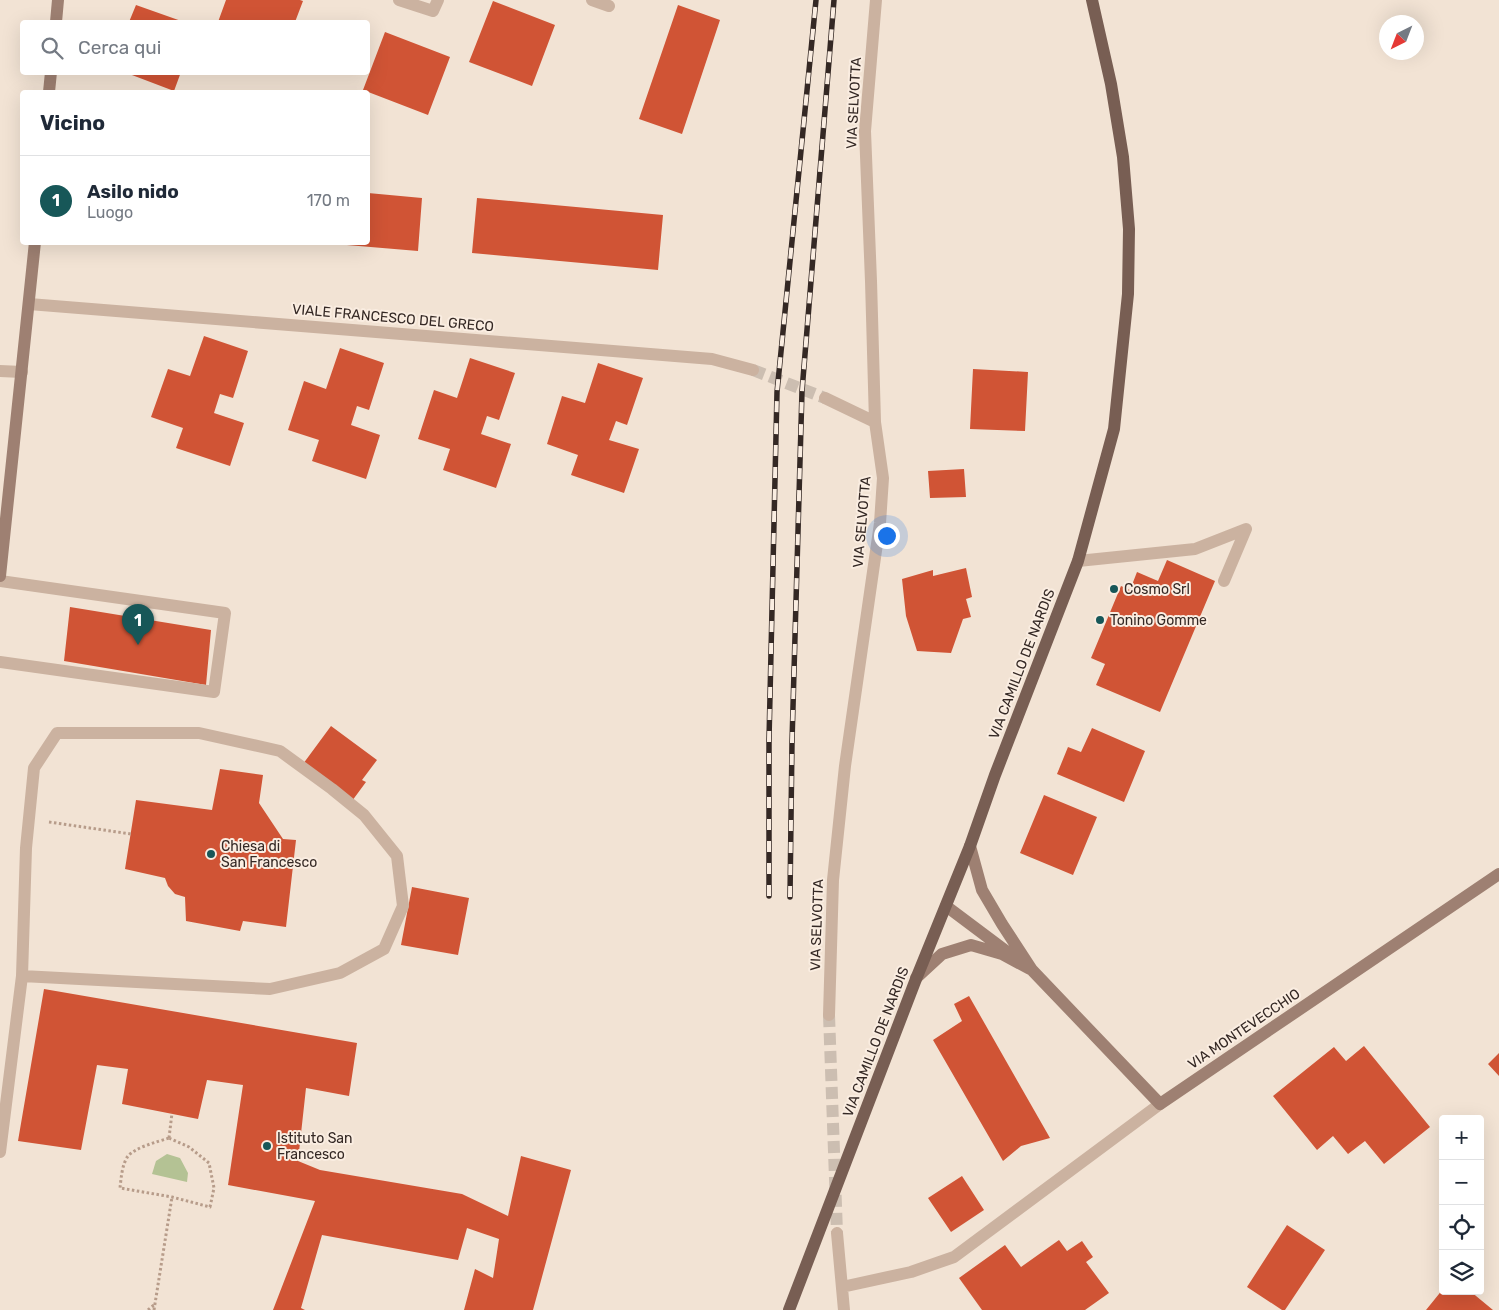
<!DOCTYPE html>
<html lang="it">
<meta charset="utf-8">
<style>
:root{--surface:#fff;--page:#f2f2f3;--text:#1f2937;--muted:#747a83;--line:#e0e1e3;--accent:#175758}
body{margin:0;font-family:Rubik,sans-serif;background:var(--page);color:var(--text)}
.controls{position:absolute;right:15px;bottom:15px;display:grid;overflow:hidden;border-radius:5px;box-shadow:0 5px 20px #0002}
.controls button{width:45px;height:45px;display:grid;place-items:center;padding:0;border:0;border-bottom:1px solid var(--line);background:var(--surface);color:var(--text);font:25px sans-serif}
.compass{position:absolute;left:1379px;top:15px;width:45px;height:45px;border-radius:50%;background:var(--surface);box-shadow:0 5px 20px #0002;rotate:222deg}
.you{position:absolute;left:886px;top:535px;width:18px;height:18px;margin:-12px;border:4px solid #fff;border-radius:50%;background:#1a73e8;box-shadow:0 0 0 8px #1a73e833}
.badge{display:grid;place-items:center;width:32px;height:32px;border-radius:50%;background:var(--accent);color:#fff;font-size:16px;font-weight:700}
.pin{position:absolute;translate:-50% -41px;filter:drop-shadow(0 1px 2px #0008)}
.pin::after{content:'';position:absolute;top:26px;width:18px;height:15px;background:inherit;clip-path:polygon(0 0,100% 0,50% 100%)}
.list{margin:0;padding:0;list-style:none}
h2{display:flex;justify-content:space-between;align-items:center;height:65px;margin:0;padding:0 20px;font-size:21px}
h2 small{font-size:16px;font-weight:400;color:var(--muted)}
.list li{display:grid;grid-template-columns:32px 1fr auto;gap:15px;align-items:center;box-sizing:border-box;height:90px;padding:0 20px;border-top:1px solid var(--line)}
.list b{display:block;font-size:19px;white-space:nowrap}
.list p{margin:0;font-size:16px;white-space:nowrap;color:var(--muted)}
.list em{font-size:16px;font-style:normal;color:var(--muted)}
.icon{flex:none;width:28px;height:28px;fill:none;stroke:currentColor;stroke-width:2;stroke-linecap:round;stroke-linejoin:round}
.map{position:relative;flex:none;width:1499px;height:1310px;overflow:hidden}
.search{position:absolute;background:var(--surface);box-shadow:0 5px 20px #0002;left:20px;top:20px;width:350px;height:55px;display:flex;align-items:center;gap:12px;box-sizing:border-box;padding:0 18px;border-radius:5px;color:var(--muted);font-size:19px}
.panel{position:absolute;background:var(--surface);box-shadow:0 5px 20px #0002;left:20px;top:90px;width:350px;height:155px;border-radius:5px}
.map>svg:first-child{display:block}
.green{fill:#b4c294}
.building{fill:#d05435}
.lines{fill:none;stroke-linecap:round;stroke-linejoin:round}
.street-tunnel{stroke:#ccbeb1;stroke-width:12;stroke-dasharray:12 6;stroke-linecap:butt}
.path{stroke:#b79c8a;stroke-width:3;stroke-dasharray:2.5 2.5;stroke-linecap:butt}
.lane{stroke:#cbb2a0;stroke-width:12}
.street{stroke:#cbb2a0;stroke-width:12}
.secondary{stroke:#9e8072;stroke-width:12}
.primary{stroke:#785e53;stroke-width:12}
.rail-casing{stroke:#342824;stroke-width:5.5}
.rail{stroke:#faede1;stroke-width:4;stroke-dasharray:11;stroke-linecap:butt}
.poi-dot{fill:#175758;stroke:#faede1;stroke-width:2}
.labels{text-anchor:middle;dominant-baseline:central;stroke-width:4;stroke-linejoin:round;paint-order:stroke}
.street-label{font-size:14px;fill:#342824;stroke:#faede1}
.poi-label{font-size:14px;fill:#342824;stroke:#faede1;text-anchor:start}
</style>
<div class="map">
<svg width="1499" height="1310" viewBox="0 0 1499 1310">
<rect width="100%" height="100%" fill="#f2e3d4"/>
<path class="green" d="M167 1154 180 1158 188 1173 187 1182 152 1174 156 1161Z"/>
<path class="building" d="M226 0H300L303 1 295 22H218Z
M493 1 555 25 532 86 469 62Z
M136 5 184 22H129Z
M678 5 720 20 682 134 639 119Z
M385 32 450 57 428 115 363 90Z
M124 72H181L174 91Z
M368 193 422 198 418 251 335 244V242H368Z
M477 198 663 215 658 270 472 253Z
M204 336 248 351 233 398 220 394 214 413 244 423 230 466 176 448 183 428 151 417 168 369 190 376Z
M340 348 384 363 369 410 357 406 351 425 380 435 366 479 312 461 319 440 288 430 304 381 326 389Z
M470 358 515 373 499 420 487 416 481 434 511 444 496 488 443 470 450 449 418 439 434 390 457 398Z
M598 363 643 378 627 425 616 421 609 440 639 449 624 493 571 475 578 455 547 444 562 396 585 403Z
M973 369 1028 372 1025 431 970 429Z
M964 469 966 497 930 498 928 471Z
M1167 560 1215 581 1160 712 1096 685 1105 664 1091 658 1121 586 1130 590 1137 572 1158 581Z
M966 568 972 597 966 599 971 617 963 619 951 653 917 651 906 616 902 579 933 570V576Z
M70 607 211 630 206 685 64 661Z
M331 726 377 760 362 780 366 782 352 801 303 764Z
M1092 728 1145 751 1124 802 1057 774 1068 747 1081 752Z
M220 769 263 775 259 803 283 839 296 840 286 927 243 921 240 931 186 921 185 897 175 894 168 886 165 878 125 869 136 800 212 810Z
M1044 795 1097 817 1073 875 1020 853Z
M412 887 469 898 458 955 401 945Z
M44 989 357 1043 349 1096 306 1088 298 1161 320 1170 462 1194 508 1216 521 1156 571 1170 533 1310H464L475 1269 493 1278 499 1239 467 1228 458 1260 322 1235 301 1308 305 1310H273L315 1201 228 1185 243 1085 207 1080 198 1119 122 1104 128 1069 97 1065 81 1150 18 1141Z
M969 996 1050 1138 1021 1146 1003 1161 933 1040 962 1021 954 1004Z
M1364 1046 1430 1127 1384 1164 1365 1141 1348 1154 1333 1136 1317 1150 1273 1096 1334 1047 1346 1061Z
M1499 1053V1076L1488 1064Z
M962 1176 984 1210 951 1232 928 1198Z
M1287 1225 1325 1250 1285 1310H1282L1247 1287Z
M1059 1240 1067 1251 1082 1241 1093 1257 1086 1262 1109 1293 1085 1310H982L959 1278 1005 1245 1021 1267Z
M1443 1289V1291H1470L1493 1310H1426Z"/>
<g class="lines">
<path class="street-tunnel" d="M753 370 825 398
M829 1015 837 1233"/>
<path class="path" d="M49 822 131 834
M169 1138 189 1147 209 1163 214 1188 210 1207 172 1197 120 1188C121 1179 122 1164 128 1156 136 1147 157 1142 169 1138Z
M169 1138 172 1113
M148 1310 155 1304
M154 1310 172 1197"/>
<path class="lane" d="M0 581 225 613 214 692 0 662
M0 1152 22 976 26 848 34 768 57 733H199L280 751 332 789 364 815 397 856 403 906 384 949 340 973 270 989 22 976"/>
<path class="street" d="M399 0 433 11 438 0
M592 0 609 6
M29 304 712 359 753 370
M0 371 22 372
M825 398 875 422
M1078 561 1195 549 1246 529 1224 581
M829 1015 833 880 845 766 880 523 883 478 875 422 871 281 865 131 876 0
M837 1233 844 1310
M842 1287 911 1272 954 1257 1160 1104"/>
<path class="secondary" d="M56 22 58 0
M49 92 51 72
M0 576 35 242
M970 846 982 890 1002 924 1032 970 1160 1104 1499 874
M946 906 1010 954
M916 978 942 954 971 945 1002 954 1030 969"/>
<path class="primary" d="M789 1310 916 979 970 846 995 775 1078 561 1114 429 1128 294 1129 229 1123 157 1111 84 1092 0"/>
<defs>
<path id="rail" d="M769 896V740L777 392 816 0
M790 897 792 742 802 391 834 0"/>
</defs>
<use href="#rail" class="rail-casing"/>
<use href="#rail" class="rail"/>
</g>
<g class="poi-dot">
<circle cx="1114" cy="589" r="5"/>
<circle cx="1100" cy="620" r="5"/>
<circle cx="211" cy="854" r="5"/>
<circle cx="267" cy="1146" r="5"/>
</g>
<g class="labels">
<g class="street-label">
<text transform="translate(854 103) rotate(-87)">VIA SELVOTTA</text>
<text transform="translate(393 318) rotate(5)">VIALE FRANCESCO DEL GRECO</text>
<text transform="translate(862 522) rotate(-85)">VIA SELVOTTA</text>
<text transform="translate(1022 664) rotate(-69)">VIA CAMILLO DE NARDIS</text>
<text transform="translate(817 925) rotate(-88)">VIA SELVOTTA</text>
<text transform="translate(1244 1029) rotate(-34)">VIA MONTEVECCHIO</text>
<text transform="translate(876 1042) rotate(-69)">VIA CAMILLO DE NARDIS</text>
</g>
<g class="poi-label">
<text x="1124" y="589">Cosmo Srl</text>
<text x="1110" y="620">Tonino Gomme</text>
<text x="221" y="846">Chiesa di<tspan x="221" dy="16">San Francesco</tspan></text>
<text x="277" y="1138">Istituto San<tspan x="277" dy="16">Francesco</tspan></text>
</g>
</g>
</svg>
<div class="controls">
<button>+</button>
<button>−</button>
<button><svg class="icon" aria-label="locate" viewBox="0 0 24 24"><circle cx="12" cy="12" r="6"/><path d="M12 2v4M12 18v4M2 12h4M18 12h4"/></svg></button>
<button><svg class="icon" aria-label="layers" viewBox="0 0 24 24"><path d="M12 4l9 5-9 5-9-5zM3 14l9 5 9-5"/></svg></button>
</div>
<svg class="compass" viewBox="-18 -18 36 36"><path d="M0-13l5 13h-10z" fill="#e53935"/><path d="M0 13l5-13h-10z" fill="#747a83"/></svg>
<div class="you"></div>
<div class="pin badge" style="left:138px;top:645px">1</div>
<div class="search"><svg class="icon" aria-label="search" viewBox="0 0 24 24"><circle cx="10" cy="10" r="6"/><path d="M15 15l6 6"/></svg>Cerca qui</div>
<section class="panel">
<h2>Vicino<small></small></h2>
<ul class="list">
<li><span class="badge">1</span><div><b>Asilo nido</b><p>Luogo</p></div><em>170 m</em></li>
</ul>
</section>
</div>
